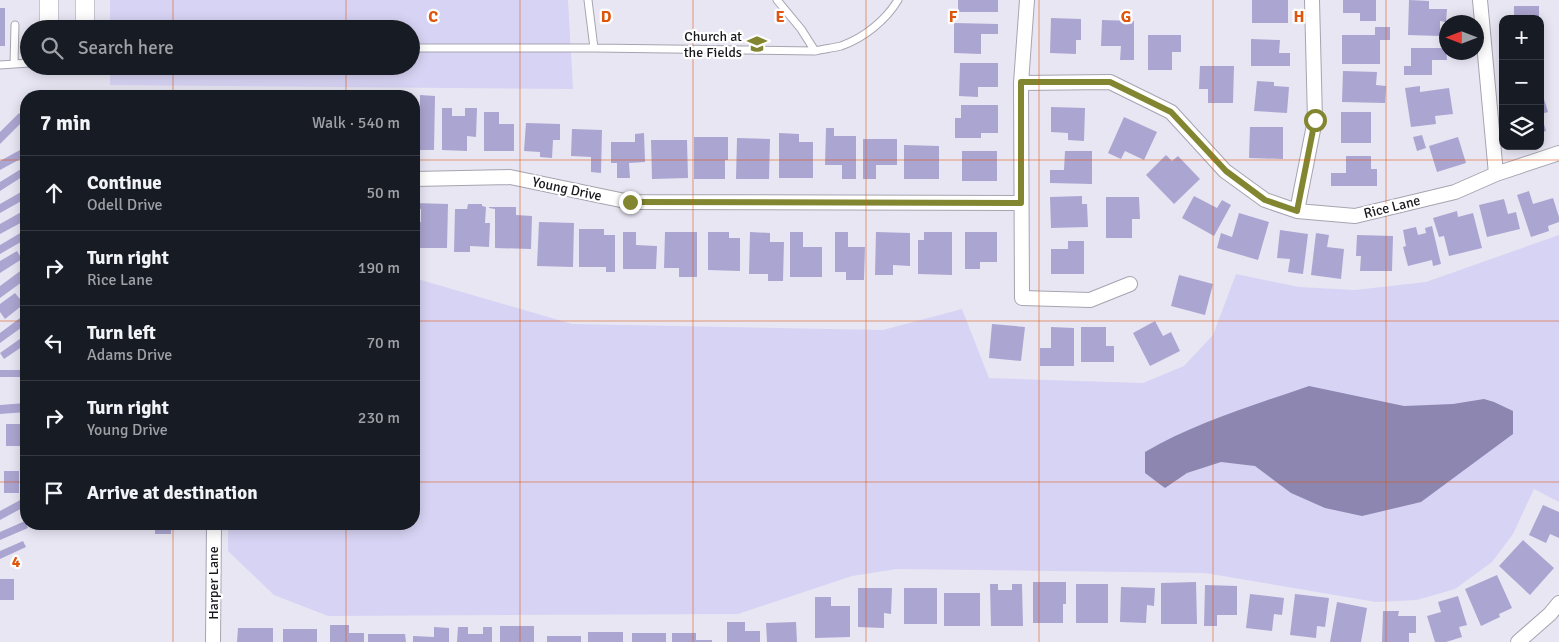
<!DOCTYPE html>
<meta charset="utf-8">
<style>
:root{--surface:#171b24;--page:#242831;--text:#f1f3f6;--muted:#9ea1a6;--line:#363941}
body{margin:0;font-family:Signika,sans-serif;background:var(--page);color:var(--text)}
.controls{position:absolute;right:15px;top:15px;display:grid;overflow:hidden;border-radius:10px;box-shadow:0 2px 12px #0003}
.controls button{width:45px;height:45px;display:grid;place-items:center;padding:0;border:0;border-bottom:1px solid var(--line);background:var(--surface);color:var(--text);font:25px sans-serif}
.compass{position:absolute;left:1439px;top:15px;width:45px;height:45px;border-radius:50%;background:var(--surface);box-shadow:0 2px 12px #0003;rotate:270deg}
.stop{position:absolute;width:15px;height:15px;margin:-11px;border:4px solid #828630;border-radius:50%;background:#fff}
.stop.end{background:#828630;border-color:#fff;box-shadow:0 1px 5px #0008}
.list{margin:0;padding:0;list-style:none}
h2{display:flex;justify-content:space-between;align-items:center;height:65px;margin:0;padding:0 20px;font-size:21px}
h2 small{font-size:16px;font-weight:400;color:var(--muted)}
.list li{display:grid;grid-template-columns:32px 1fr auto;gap:15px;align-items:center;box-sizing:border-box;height:75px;padding:0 20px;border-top:1px solid var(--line)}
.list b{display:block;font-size:19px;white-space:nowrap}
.list p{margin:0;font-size:16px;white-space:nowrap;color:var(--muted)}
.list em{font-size:16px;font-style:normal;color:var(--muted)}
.icon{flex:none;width:28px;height:28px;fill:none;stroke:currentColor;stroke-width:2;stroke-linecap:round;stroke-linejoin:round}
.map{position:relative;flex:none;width:1559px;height:642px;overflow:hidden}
.search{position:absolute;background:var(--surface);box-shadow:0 2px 12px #0003;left:20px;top:20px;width:400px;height:55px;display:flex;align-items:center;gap:12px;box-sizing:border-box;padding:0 18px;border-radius:28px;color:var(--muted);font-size:19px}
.panel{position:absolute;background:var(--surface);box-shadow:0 2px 12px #0003;left:20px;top:90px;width:400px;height:440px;border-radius:20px}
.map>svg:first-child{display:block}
.green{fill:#d7d3f4}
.water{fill:#8c86b0}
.building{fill:#aba5d1}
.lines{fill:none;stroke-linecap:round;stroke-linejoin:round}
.service-casing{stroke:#a5a4b0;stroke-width:9}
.minor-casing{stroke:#a5a4b0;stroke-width:16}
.tertiary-casing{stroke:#a5a4b0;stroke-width:19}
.service{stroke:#fff;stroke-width:7}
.minor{stroke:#fff;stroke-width:14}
.tertiary{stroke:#fff;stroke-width:18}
.route{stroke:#828630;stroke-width:6}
.grid{fill:none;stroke:#de560d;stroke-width:1;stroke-opacity:0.55}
.labels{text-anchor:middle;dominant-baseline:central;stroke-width:4.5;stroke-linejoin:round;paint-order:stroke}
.poi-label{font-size:14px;fill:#19181d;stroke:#fff;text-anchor:end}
.street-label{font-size:14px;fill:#19181d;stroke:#fff}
.grid-label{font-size:16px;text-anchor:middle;font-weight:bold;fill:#de560d;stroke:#fff;stroke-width:4.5;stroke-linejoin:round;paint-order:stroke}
</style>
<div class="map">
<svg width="1559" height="642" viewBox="0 0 1559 642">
<rect width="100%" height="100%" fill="#e8e6f3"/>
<path class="green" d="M110 0H568L573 89 110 85V66H411V29H110Z
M1559 235V502L1534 489 1513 534 1492 562 1455 589 1417 600 1376 602 1205 573 897 569 852 576 738 614 328 616 274 595 228 551V524H414V278L572 324 883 330 962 309 989 378 1143 383 1184 366 1213 335 1236 274 1299 287 1355 290 1426 282Z"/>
<path class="water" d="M1309 386 1404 406 1453 404 1484 399 1494 402 1513 411V434L1421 502 1362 516 1325 508 1291 493 1255 466 1221 462 1187 473 1165 488 1145 473V452C1195 423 1254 405 1309 386Z"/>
<path class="building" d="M958 0H998V12H958Z
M1252 0H1288V23H1252Z
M1343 0H1376V21H1360V13H1343Z
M1409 0 1429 1V9H1447L1446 22 1440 21V36L1408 35Z
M1514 6H1539V19H1514Z
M0 8H5V46H0Z
M1051 18 1081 19V40H1076V54L1050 53Z
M1102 20 1134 21V60H1120L1121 46H1101Z
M954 23 998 24V34H981V54L954 53Z
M1499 24H1503V36H1499Z
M1375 27H1390V40H1380V64H1342V35H1375Z
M1148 35H1181V52H1172V70H1148Z
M1251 39 1280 40 1279 53H1290V66H1251Z
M1499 46H1503V72H1500Z
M1411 48H1446L1447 60H1432V75H1404V66H1411Z
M960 63H998V87H978V97L959 96Z
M1200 66H1234L1233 103H1208V89H1199Z
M1343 71 1377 72 1376 85 1386 86 1385 103 1342 102Z
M1257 81 1274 82V86L1289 87 1287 113 1254 111Z
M1420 86V92L1449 88 1453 114 1435 116 1436 124 1411 127 1405 88Z
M420 95 435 96 434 150H414V106H420Z
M1544 99 1548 112 1541 114 1546 131 1540 133V100Z
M961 105H998V133H981V138H955V118H961Z
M1051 107 1085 108 1084 141 1068 140V133L1051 132Z
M442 108H452V116H465V108H477L476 137 467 136V151L442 150Z
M484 112H499V124H514V151H484Z
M1341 112H1371V143H1341Z
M19 113 25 119 0 144V132Z
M1124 117 1157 132 1144 160 1125 151 1121 159 1108 153Z
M526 123 560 124V140H553L552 158 540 157V152L524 151Z
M1250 127H1283V159L1249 158Z
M826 128H834V136H856V179H842V165H825Z
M572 129 602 130 601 173 591 172V157L571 156Z
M644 133 645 162 629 163 630 178H617V163H611V142H635V134Z
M779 133 799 134V142H813V178H779Z
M1422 135 1426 148 1417 151 1413 137Z
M694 137H728V160H725V179H694Z
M1458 137 1466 163 1437 172 1429 146Z
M737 138 770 139 769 179H736Z
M863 139H897V165H876V179H863Z
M651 140H687L688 178 652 179Z
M904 145 939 146V179H904Z
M20 150 24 157 0 170V161Z
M962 151H997V181H962Z
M1065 151H1092V184L1050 183V170H1064Z
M1166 155 1172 161 1178 156 1200 179 1174 204 1146 175Z
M1346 156H1371V169H1377V186H1331V173H1346Z
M21 169 25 175 0 191V182Z
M1529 191 1533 204 1553 198 1559 217V222L1548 226 1549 231 1531 237 1517 195Z
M21 192 25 199 0 213V204Z
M1082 196V204H1087L1088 227 1051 228 1050 197Z
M1194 196 1217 208 1222 200 1231 205 1214 236 1182 218Z
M1106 197H1139L1140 219H1132V238H1106Z
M1504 199 1508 214 1516 212 1520 229 1487 237 1479 205Z
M414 203 448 204 447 248H414V222H421V209L414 208Z
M468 204H482V206L486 207 485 223H490L489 247 470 246V252H454L455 209H467Z
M489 207H516V215L532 216 531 249 495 248V209L489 208Z
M23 211 26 220 0 234V224Z
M1457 211 1458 217 1473 213 1482 248 1449 256 1444 236 1439 237 1433 218Z
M1239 213 1269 222 1258 260 1217 248 1221 233 1232 237Z
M539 222 574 223 573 267 537 266Z
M1432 226 1441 264 1433 266 1432 260 1408 266 1403 247 1406 246 1403 230 1416 227 1418 235 1426 233 1425 228Z
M579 229H604V235H615V272H606V267H579Z
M1280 230 1308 234 1303 274 1288 272 1290 259 1277 258Z
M22 232 26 239 0 254V245Z
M623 232H636V245L657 246 656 269H623Z
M665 232H697V277H679V268H664Z
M708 232H729V238H740V271L708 270Z
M750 232 770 233V242H784L783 281H768V274H749Z
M790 232H803V247H822V277H790Z
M835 232H848V247H865L864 280H846V272H835Z
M876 232 910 233V266L893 265V275H875Z
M924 232H952V275L918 274V240H924Z
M965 232H997V262H980V269H965Z
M1316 233 1329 235 1327 247 1344 249 1341 279 1311 275Z
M1357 235 1393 236 1392 271H1360L1361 256H1356Z
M1068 241H1084V274H1051V249H1068Z
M17 251 22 259 0 273V261Z
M23 269 26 273V279L0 298V286Z
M1179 275 1213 284 1205 315 1171 306Z
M15 293 24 304 5 319 0 312V304Z
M20 318 25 325 0 343V333Z
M1155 321 1163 336 1171 332 1180 351 1150 366 1133 333Z
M992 324 1025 327 1021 361 989 358Z
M1051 327 1074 328V366H1040V348H1051Z
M1081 327H1106V346H1114V362H1081Z
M24 336 26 339V344L4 359 0 353Z
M0 370H26V377H0Z
M26 403V412L0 414V405Z
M6 424H21V446H6Z
M4 471H19V493H4Z
M24 498 26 506 0 520V511Z
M1543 505 1559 512V538L1550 534 1546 543 1529 535Z
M25 521 28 528 0 540V532Z
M155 524H187V528H171V534H155Z
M1523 540 1554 568 1530 595 1499 566Z
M23 541 26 547 0 559V551Z
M1497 575 1512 608 1499 614 1500 617 1481 626 1465 589Z
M0 579H14V600H0Z
M1033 582H1066V604H1063V623H1033Z
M1196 582 1197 624H1161V583Z
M990 584H998V590H1012V584H1022L1023 626H991Z
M1076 584H1108V623H1076Z
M1205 585 1237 586V615H1217V626H1204Z
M1121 587 1155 588 1154 606 1147 605 1146 623 1120 622Z
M858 588H892L891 614 884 613V628L858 627Z
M904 588H937V624H904Z
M944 593H980V626H944Z
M1250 594 1284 598 1282 615 1274 614 1272 631 1246 628Z
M1295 594 1329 598 1325 627 1317 626 1316 638 1290 635Z
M1458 596 1467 625 1459 627 1462 637 1446 642H1435L1427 616 1441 612 1438 602Z
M815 597H831V606H850V637L815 638Z
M1337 602 1367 608 1361 642H1330Z
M1383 611H1399L1398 616H1416V633H1409V642H1382Z
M727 622H745V631H760V642H727Z
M796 622 797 642H767L766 623Z
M330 625H349V633H364V642H330Z
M500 626H534V642H500Z
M434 627 449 628V642H413V636L434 637Z
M458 627H468V634H483V627H492V642H457Z
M238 628H273V642H237Z
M283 629H317V642H283Z
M588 632H623V642H588Z
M632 633H666V642H632Z
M672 633H696V640H712V642H672Z
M368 634H405L406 642H368Z
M547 636H581V642H547Z"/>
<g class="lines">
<defs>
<path id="service" d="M588 0 594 48 815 51C823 49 833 48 841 46 864 38 886 20 898 0
M777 0 801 29 815 51
M411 48H594
M14 64 15 25
M0 65 29 63"/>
<path id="minor" d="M1027 0 1021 83 1022 298 1090 300 1130 284
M1480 0 1496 174
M1021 83 1110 82 1171 112 1225 171 1265 200 1297 211 1355 216 1455 192 1496 174 1559 153
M414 179 510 177 630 202 1021 203
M1297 211 1315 120 1312 0
M213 642 214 524
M1518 642 1550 614 1559 603"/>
<path id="tertiary" d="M49 29V0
M85 29V0"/>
</defs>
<use href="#service" class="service-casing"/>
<use href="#minor" class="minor-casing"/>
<use href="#tertiary" class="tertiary-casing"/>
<use href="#service" class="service"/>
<use href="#minor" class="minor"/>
<use href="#tertiary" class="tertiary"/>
</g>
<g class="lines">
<path class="route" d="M630 202 1021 203V82H1110L1171 112 1226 171 1265 200 1297 211 1315 120"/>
</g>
<path class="grid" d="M173 0V29M346 0V29M520 0V642M693 0V642M866 0V642M1039 0V642M1213 0V642M1386 0V642M173 66V96M346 66V96M0 160H26M414 160H1559M0 321H26M414 321H1559M0 482H26M414 482H1559M173 524V642M346 524V642"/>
<defs>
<symbol id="school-bare" viewBox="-9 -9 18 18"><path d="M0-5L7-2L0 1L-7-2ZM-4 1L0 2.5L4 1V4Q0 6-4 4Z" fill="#828630" stroke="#fff" stroke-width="2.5" paint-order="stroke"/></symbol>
</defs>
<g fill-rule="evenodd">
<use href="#school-bare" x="743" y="30" width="28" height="28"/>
</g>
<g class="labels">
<g class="poi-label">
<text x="742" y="36">Church at<tspan x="742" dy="16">the Fields</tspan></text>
</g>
<g class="street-label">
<text transform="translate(567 189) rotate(12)">Young Drive</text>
<text transform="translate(1392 207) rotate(-14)">Rice Lane</text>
<text transform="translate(213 583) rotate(-90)">Harper Lane</text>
</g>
</g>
<g class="grid-label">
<text x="433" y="22">C</text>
<text x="606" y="22">D</text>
<text x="780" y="22">E</text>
<text x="953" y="22">F</text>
<text x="1126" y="22">G</text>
<text x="1299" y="22">H</text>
<text x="16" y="567">4</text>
</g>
</svg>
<div class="controls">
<button>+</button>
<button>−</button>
<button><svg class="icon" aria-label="layers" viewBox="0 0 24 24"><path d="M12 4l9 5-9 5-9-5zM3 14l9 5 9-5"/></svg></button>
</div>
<svg class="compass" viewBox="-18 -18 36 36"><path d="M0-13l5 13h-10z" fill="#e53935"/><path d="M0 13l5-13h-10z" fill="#9ea1a6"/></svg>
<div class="stop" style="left:1315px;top:120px"></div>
<div class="stop end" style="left:630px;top:202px"></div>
<div class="search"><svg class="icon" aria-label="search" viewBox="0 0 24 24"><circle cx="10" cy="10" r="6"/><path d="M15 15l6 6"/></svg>Search here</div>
<section class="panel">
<h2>7 min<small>Walk · 540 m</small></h2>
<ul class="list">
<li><svg class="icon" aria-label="ahead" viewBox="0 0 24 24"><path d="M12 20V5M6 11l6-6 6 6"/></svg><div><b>Continue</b><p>Odell Drive</p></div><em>50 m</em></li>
<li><svg class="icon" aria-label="right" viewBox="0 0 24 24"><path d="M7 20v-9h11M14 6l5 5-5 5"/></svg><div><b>Turn right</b><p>Rice Lane</p></div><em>190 m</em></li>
<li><svg class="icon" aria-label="left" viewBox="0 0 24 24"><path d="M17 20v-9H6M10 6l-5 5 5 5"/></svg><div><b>Turn left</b><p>Adams Drive</p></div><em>70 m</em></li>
<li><svg class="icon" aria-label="right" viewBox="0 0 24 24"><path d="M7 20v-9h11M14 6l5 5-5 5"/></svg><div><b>Turn right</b><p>Young Drive</p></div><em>230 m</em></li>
<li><svg class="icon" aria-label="arrive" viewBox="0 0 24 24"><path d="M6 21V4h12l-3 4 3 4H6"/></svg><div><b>Arrive at destination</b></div></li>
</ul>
</section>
</div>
